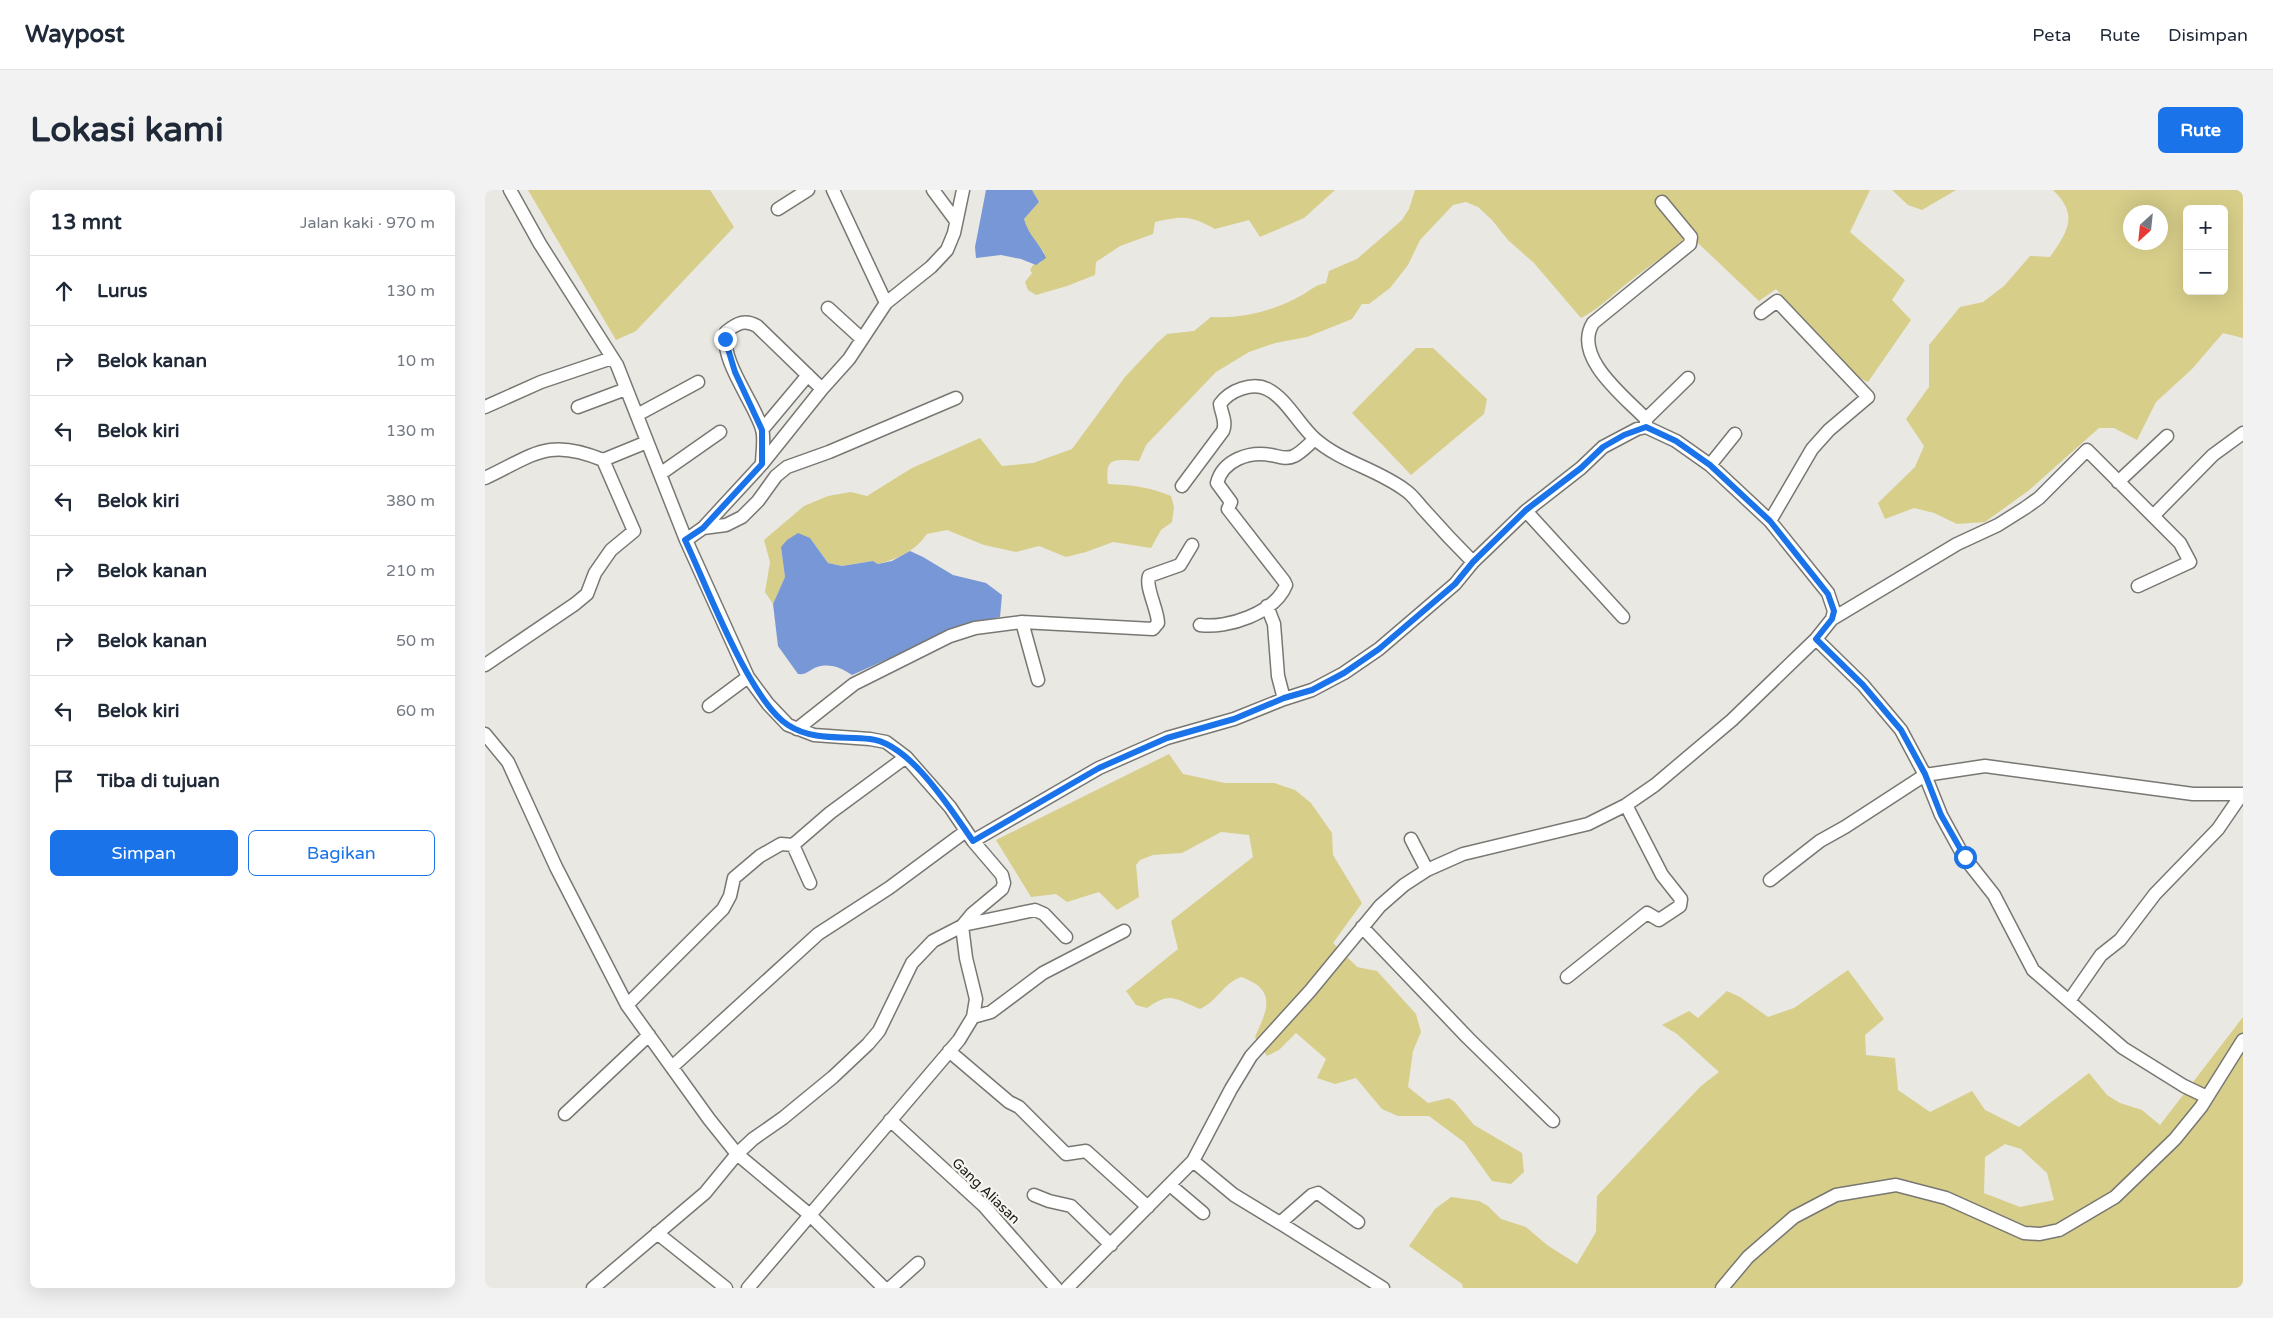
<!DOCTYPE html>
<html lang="id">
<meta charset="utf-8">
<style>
:root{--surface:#fff;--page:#f2f2f3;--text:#1f2937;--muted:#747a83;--line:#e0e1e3;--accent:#1a73e8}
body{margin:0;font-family:"Varela Round",sans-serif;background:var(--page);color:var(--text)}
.controls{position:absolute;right:15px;top:15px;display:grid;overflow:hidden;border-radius:8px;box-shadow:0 5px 20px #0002}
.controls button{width:45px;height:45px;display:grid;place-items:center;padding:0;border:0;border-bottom:1px solid var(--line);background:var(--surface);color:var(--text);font:25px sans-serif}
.compass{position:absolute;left:1638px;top:15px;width:45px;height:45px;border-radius:50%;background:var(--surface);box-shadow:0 5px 20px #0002;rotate:207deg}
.stop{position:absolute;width:15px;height:15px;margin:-11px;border:4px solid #1a73e8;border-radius:50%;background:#fff}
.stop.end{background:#1a73e8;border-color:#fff;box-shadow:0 1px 5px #0008}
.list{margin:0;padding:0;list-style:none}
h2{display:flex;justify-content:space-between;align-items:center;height:65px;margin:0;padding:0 20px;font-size:21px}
h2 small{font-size:16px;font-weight:400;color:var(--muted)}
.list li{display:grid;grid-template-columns:32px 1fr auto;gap:15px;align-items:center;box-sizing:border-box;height:70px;padding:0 20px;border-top:1px solid var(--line)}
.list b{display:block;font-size:19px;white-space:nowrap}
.list em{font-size:16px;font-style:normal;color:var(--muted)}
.actions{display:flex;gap:10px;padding:15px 20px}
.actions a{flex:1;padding:11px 0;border:1px solid var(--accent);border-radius:8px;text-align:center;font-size:18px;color:var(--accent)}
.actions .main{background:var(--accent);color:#fff}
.icon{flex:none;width:28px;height:28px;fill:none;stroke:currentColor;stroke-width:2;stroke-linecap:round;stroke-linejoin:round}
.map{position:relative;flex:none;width:1758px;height:1098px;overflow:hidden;border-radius:8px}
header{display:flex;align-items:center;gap:30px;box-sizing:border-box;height:70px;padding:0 25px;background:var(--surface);border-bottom:1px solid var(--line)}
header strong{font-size:24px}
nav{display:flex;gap:28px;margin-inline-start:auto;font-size:18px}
.intro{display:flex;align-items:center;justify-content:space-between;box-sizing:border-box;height:120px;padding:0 30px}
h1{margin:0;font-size:35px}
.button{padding:12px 22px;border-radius:8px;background:var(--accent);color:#fff;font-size:18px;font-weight:700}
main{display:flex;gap:30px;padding:0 30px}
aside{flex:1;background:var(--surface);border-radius:8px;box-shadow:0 5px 20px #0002}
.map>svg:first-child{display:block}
.green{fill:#d7ce8a;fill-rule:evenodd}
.water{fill:#7897d6}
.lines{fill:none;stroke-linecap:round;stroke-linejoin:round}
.minor-casing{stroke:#787772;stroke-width:15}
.minor{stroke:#fff;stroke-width:12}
.route{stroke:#1a73e8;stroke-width:6}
.labels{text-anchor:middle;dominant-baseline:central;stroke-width:4.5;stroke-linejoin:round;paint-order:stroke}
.street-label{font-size:14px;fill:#181816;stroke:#f6f5f0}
</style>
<header>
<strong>Waypost</strong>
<nav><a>Peta</a><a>Rute</a><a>Disimpan</a></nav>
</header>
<div class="intro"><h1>Lokasi kami</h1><a class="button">Rute</a></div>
<main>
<aside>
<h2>13 mnt<small>Jalan kaki · 970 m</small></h2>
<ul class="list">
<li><svg class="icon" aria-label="ahead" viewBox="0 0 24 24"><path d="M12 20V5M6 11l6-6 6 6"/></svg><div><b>Lurus</b></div><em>130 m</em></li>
<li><svg class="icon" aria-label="right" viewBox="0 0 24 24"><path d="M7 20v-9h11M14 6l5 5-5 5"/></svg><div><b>Belok kanan</b></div><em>10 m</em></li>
<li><svg class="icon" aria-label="left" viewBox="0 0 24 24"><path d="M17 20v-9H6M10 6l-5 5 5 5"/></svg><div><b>Belok kiri</b></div><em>130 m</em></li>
<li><svg class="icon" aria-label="left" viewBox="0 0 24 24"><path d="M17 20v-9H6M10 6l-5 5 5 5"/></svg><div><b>Belok kiri</b></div><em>380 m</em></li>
<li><svg class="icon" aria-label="right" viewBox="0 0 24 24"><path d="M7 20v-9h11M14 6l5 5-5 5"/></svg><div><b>Belok kanan</b></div><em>210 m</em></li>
<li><svg class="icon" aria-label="right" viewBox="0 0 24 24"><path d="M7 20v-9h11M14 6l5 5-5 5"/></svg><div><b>Belok kanan</b></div><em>50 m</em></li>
<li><svg class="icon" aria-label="left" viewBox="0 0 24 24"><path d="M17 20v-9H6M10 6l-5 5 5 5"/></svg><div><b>Belok kiri</b></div><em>60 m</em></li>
<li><svg class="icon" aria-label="arrive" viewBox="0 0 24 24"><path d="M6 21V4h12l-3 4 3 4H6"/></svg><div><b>Tiba di tujuan</b></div></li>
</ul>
<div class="actions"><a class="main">Simpan</a><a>Bagikan</a></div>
</aside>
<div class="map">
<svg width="1758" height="1098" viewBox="0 0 1758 1098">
<rect width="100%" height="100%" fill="#e9e8e2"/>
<path class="green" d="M43 0H225L249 37 151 141 131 150Z
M547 0H850L819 28 775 47 764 30 730 39C704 25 698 26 670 32L668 44 635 56 611 72 610 85 582 96 551 105 543 100 540 92 547 83 545 80 548 75 556 72 559 62 543 43 539 29 554 12Z
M930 0H1385L1365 42 1420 90 1407 110 1426 130 1383 192 1374 188 1291 99 1274 111 1212 52H1195C1178 68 1158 80 1140 95 1126 106 1112 120 1096 128L1049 73 1023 50 1007 30 993 17 981 12 968 15 935 50 923 75 905 98 884 114H877L867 129 822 147 790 153 764 162 731 182 661 255 654 271C631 270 619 265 623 294 646 295 665 297 686 306L689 317 687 332 676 340 666 358 628 352 601 362 581 367 554 356 531 362 499 355 462 340 442 344C430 361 413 369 393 374L388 371 357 376 343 373 325 348 296 357 300 387 288 414 280 402 285 372 279 350 319 316 343 306 366 302 382 306 427 278 495 248 517 276 548 273 587 259 640 187 671 154 682 144 709 141 726 127C757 129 789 121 817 105 826 100 830 95 841 93L844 81 872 69 917 30 924 19Z
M1407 0H1471L1437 20 1423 15Z
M1568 0H1758V148L1738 143 1707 179 1671 212 1652 250 1629 238H1614L1543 301 1500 332 1472 334 1449 323 1429 318 1400 329 1393 313 1430 277 1439 256 1421 229 1444 197V155L1475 117 1498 112 1519 96 1545 66 1565 67C1583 41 1594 25 1568 0ZM1702 19H1739V101H1702ZM1646 22H1676V52H1646Z
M931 158H948L1002 209 999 224 926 285 867 223Z
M684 564 698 584 740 593H789L810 600 826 613 847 643 848 665 877 713 848 753 872 777 892 781 931 824 936 842 928 861 923 897 943 913 964 908 970 912 989 935 1037 963 1039 982 1026 994 1007 991 979 952 944 926H913L897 919 871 888 850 894 832 888 841 869 811 843 794 860 782 866 770 847C782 820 793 800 756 787 736 795 734 810 715 819 689 809 687 801 662 818L651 815 641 801 693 759 686 731 768 667 764 645 736 642 697 663 668 665 655 670 651 675 654 707 632 720 614 702 582 712 571 704 546 707 511 650Z
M1363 780 1399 829 1380 845 1381 865 1410 868 1413 900 1445 922 1487 901 1500 920 1534 937 1604 883 1622 905 1635 913 1657 920 1675 935 1758 827V1098H978L977 1094 924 1056 950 1019 966 1007 994 1011 1003 1016 1016 1029 1041 1037 1062 1055 1092 1074 1111 1042 1112 1006 1216 896 1234 882 1192 844 1177 835 1204 821 1213 828 1242 801 1255 807 1283 827 1309 818ZM1520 954 1536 959 1562 983 1569 1010 1535 1017 1499 1003 1500 967Z"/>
<path class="water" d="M501 0H547L554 12 539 29C544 47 555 53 561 68L551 75 536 69 516 65 491 68 490 57Z
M313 343 325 348 343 373 357 376 388 371 393 374 407 371 425 361 438 367 468 385 501 393 517 405 515 427 481 434 367 485C356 478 346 473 332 477 324 480 322 485 313 484L293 456 288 414 300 387 296 357 302 350Z"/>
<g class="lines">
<defs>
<path id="minor" d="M25 0 55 54 132 175 201 350 263 487 283 514 303 535 329 545 385 549 401 552 421 567 465 617 488 651 517 685 519 693 517 699 487 724 477 736 481 768 491 809 488 827 474 850 263 1098
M348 0 401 113
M448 0 471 31
M293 19 323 0
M343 118 377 149
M1276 123 1292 111 1383 207 1344 240 1327 259 1285 331
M0 217 56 192 127 168
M93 217 141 199
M152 225 213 192
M1161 229 1203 188
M1161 237V229C1140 207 1087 167 1108 133L1205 54 1206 47 1177 12
M277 240 323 185
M277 274C277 264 280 249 277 239 269 212 235 171 241 142 252 133 260 129 272 136L337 199
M1225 275 1250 244
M175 284 235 242
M0 288C49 265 63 247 118 270L162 252
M1633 292 1682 246
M697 296 738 241C742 231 736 223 735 214 745 200 767 192 782 199 801 208 814 235 830 249 856 272 892 279 920 300 928 305 934 315 941 322 956 339 972 356 988 372
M1041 321 1138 427
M1668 326 1728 265 1758 243
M218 338 241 335 257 327 273 311 291 286 302 277 344 262 471 208
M201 350 218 338 277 274 337 199 364 169 401 113 446 77 462 60 469 43 478 0
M782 416 789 434 793 486 799 509
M1347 429 1472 354 1513 335 1540 318 1554 308 1602 260 1695 353 1705 372 1653 396
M537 432 668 439 673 433C673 420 660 397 664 386L695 375 707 355
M715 435C742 439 790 423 801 395L799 391 743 319 746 312 732 293C738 270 764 261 786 265 793 266 801 270 809 266 816 263 823 255 830 249
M1331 449 1378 495 1416 540 1440 585 1456 625 1468 647 1479 667 1509 705 1548 780 1638 858 1699 896 1722 907
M0 475 90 414 102 404 110 383 126 360 149 341 118 270
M224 516 263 487
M312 539 369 494 465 446 490 438 537 432 553 490
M0 544 23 572 71 677 142 815 224 929 252 964 325 1025 399 1098
M926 649 942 680
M488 651 614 578 682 548 749 529 799 509 827 500 859 483 894 459 970 394 988 372 1041 321 1096 278 1118 257 1152 239 1161 237 1191 251 1225 275 1285 331 1343 403 1349 421 1347 429 1331 449 1247 530 1170 595 1141 615 1103 634 978 664 942 680 919 695 895 716 825 801 766 866 746 899 708 971 582 1098
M1285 690 1335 651 1360 637 1440 585 1500 576 1708 604H1758
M325 693 308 655 345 623 421 567
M478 735 550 720 559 724 581 747
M877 737 983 848 1068 931
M1082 787 1162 723 1174 730 1195 716 1196 709 1177 685 1141 615
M1584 811 1616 765 1635 750 1670 704 1733 639 1757 604
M142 815 238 719 245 706 249 688 275 666 296 654 308 655
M488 827 506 822 558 783 639 741
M464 861 524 912 534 917 581 964 601 961 663 1017
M187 877 333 744 404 698 481 641
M80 924 164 845
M405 930 499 1016 571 1098
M708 971 749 1005 795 1033 827 1005 833 1003 873 1032
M685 995 718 1023
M549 1005 564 1011 586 1016 626 1055
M795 1033 898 1098
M172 1043 241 1098
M108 1098 220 1003 252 964 268 949 298 928 348 887 383 854 394 841 427 773 448 751 477 736
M405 1098 433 1073
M1237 1098 1263 1067 1309 1027 1351 1005 1411 995 1461 1008 1539 1043 1555 1044 1574 1040 1630 1007 1690 949 1716 917 1758 850"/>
</defs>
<use href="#minor" class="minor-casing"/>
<use href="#minor" class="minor"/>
</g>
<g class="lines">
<path class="route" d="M240 149 250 182 277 240V274L218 338 200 350C221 394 264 510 303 535 327 551 358 546 385 549 425 553 466 620 488 651L614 578 682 548 749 529 799 508 827 500 859 483 894 459 970 394 988 372 1041 320 1096 278 1118 257 1139 245 1161 237 1191 251 1225 275 1285 331 1343 404 1349 421 1347 429 1331 449 1378 495 1416 540 1440 584 1456 625 1480 667"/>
</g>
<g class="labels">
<g class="street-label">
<text transform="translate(501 1001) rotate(44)">Gang Aliasan</text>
</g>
</g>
</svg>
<div class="controls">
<button>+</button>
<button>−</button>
</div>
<svg class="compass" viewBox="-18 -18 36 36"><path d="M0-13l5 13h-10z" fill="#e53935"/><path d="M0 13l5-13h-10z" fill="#747a83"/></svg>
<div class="stop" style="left:1480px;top:667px"></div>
<div class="stop end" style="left:240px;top:149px"></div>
</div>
</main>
